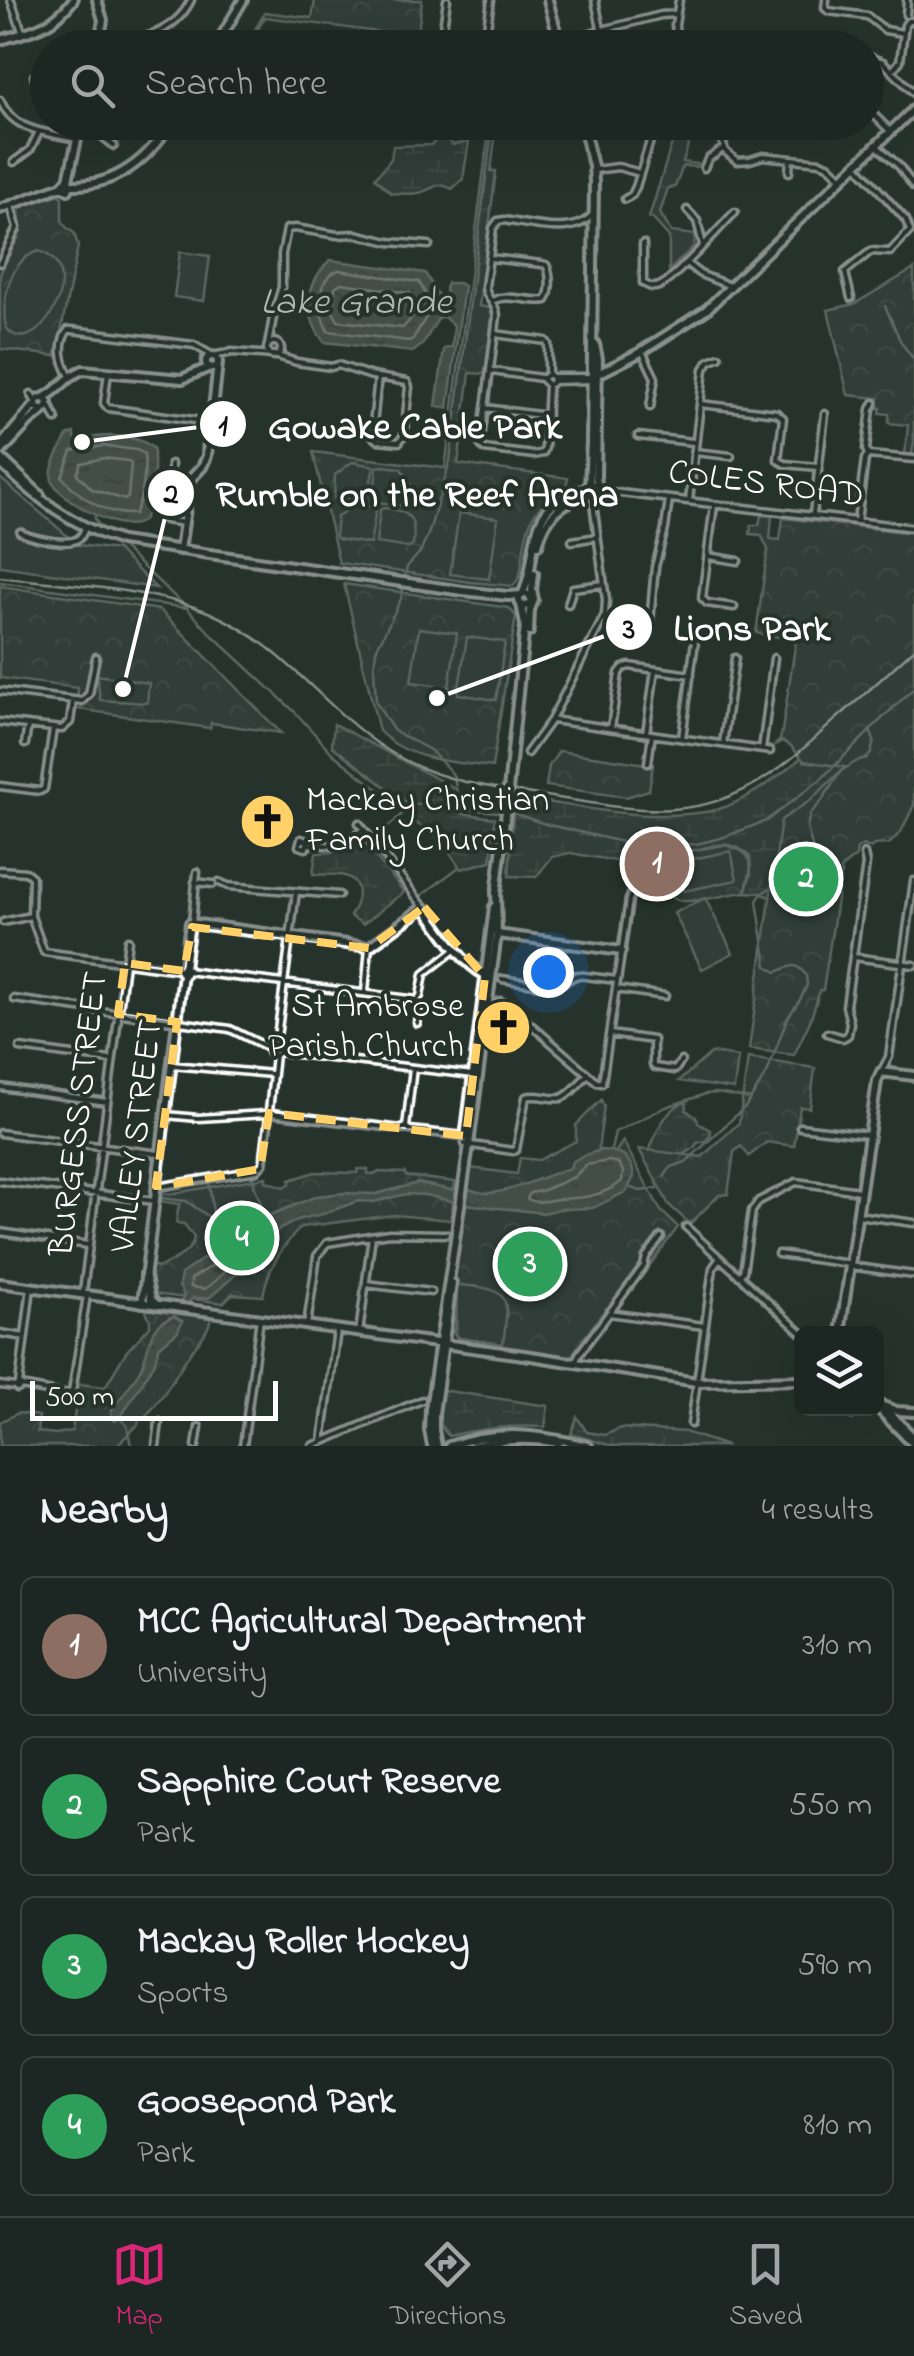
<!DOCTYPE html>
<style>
:root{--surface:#1c2622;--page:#252e2a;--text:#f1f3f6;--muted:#a0a5a5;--line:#3a4340;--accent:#db2777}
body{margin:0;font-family:"Indie Flower",sans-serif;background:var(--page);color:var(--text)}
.controls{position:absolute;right:30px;bottom:30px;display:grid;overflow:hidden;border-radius:15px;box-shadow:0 10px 40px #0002}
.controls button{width:90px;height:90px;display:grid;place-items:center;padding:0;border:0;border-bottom:2px solid var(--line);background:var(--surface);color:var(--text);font:50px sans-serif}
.scale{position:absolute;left:30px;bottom:25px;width:248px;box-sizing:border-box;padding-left:10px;border:5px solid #fff;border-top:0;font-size:28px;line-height:35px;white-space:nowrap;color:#fff;-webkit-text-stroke:8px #26332d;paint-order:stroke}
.you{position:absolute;left:548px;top:972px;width:35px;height:35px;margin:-25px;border:8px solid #fff;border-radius:50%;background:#1a73e8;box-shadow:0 0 0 15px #1a73e833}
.badge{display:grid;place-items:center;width:65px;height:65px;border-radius:50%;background:var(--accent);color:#fff;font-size:32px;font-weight:700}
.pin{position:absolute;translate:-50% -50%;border:5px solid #fff;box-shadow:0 2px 10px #0006}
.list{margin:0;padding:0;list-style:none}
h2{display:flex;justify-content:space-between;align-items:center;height:130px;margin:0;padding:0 40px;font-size:42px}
h2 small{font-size:32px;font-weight:400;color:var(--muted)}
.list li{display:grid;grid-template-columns:65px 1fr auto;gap:30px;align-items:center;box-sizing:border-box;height:140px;margin:0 20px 20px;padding:0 20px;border:2px solid var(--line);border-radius:15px}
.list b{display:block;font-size:38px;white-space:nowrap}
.list p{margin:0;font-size:32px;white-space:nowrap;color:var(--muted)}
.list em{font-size:32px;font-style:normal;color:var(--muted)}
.icon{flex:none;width:55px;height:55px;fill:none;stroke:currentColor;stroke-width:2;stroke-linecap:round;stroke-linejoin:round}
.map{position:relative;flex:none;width:914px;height:1446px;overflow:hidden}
.search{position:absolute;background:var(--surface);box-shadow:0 10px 40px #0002;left:30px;right:30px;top:30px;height:110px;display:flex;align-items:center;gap:25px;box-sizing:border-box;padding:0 35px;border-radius:55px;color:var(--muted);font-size:38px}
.sheet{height:770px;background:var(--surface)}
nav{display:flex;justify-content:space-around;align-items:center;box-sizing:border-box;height:140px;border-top:2px solid var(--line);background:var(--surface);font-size:28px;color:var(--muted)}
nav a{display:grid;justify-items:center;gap:5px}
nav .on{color:var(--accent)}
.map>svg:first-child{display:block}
.wetland{fill:url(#wetland-marsh);stroke:#9ea4a2;stroke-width:2.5}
.park{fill:url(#park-crowns);stroke:#9ea4a2;stroke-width:2.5}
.pitch{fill:#3e4944;stroke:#9ea4a2;stroke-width:2.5}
.water{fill:url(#water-ripples);stroke:#a4a9a7;stroke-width:2.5}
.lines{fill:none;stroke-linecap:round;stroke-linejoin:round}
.shore{stroke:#c2c6c4;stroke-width:2.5}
.stream{stroke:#a4a9a7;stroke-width:2.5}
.minor-casing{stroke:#fff;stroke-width:11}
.tertiary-casing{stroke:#fff;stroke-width:14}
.secondary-casing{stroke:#fff;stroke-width:14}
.minor{stroke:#26332d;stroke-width:4}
.tertiary{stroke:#26332d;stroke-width:6}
.secondary{stroke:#26332d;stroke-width:6}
.rail{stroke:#fff;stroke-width:2.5}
.secondary-bridge-casing{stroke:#fff;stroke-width:14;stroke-linecap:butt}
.secondary-bridge{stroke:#26332d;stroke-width:6}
.marked{fill:none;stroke:#ffd166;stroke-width:8;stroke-dasharray:20 12;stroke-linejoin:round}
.labels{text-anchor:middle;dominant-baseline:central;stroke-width:8;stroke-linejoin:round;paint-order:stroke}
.street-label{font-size:35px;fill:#fff;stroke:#26332d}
.poi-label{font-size:35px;fill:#fff;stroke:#26332d;text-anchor:start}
.water-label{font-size:38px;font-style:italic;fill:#b3b8b6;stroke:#26332d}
.leader{fill:none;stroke:#fff;stroke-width:4}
.callout-dot{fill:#fff;stroke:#26332d;stroke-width:4}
.mark-label{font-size:30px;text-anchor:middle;font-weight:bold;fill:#111}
.callout-label{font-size:38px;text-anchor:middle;font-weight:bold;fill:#fff;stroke:#26332d;stroke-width:8;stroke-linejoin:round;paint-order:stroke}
</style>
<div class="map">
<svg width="914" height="1446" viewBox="0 0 914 1446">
<defs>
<pattern id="wetland-marsh" width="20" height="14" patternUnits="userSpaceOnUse" patternTransform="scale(2.5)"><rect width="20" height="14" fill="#3e4944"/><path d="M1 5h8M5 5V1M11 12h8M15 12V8" fill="none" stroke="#5b6460"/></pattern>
<pattern id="park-crowns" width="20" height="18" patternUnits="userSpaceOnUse" patternTransform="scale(2.5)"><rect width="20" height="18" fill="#3e4944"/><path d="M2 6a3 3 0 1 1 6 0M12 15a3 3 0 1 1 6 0" fill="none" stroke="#5b6460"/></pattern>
<pattern id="water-ripples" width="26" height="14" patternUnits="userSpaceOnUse" patternTransform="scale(2.5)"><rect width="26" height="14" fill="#67706c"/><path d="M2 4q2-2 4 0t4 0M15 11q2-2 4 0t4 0" fill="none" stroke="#575a59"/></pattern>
</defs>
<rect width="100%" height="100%" fill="#26332d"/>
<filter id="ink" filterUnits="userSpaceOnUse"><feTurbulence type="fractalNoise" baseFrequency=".01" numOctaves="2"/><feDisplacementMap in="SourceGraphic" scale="20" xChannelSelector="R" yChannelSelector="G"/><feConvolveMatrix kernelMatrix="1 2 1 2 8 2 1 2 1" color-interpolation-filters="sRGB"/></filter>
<g filter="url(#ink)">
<path class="wetland" d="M442 136 453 145 469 141 463 179 452 189C435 180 434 190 419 193 411 195 399 193 391 193L375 178 391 159 393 146 431 145Z
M877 691 869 833 775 899 760 893 745 892 751 874 750 857C726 832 703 852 674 855 657 857 640 854 624 853L622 862 570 853 552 857 536 877 509 876 514 797C578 806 646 823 711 811 763 801 836 726 877 691Z
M334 724 452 787 460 813 495 818 491 861 461 869 441 839 413 821 412 807 332 746Z
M362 840 404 892 363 924 350 916C360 901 364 878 340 875 331 874 322 875 313 874L316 853C336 853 346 851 362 840Z
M682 1103H687L686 1110 697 1118 698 1123 710 1130 711 1135 705 1141 697 1143C693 1153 680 1154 671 1160L649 1152C656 1132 663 1114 682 1103Z
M441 1390 548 1406 545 1427C512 1425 481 1428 449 1436 433 1422 442 1409 441 1390Z
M577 1417 587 1432 605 1435 621 1428 685 1432 727 1446H612L571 1434Z"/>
<path class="park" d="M315 0H422L416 47H401L402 35 265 17 247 47H245L265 12 312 18Z
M490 123H497L491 171H496L479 306 490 308 492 316 485 374 470 373 458 464 568 478 565 490C533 506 527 521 523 555 521 568 522 577 513 586L470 582 339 563 313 452 445 468Z
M678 123H695L683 162 698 164V167L683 166 675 187 668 188 660 213 671 232 695 235 694 246 669 271V237L652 218H649Z
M60 194 62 198V220L66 227 74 233 78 246 56 356 0 349V274L21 231 19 210 21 207Z
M914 269V441L912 455H905L908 425 889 423V414L880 413 881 408H878L879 398 848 395 828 310 854 304Z
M761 515 772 516 770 539 780 540 783 518 914 533V805L901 832 889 844 874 845 870 848 863 845 857 849 856 856 842 867 823 990H820L810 1021 794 1055 749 1049 781 820 811 800 845 767 804 761 791 746 782 741 774 746 780 740 782 731 796 640 756 633 768 549 761 535 750 534 751 525H759Z
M344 584 509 608 516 616 492 767C454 762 408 761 379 731Z
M0 586 160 610 281 733 211 723 210 728 77 709 78 688 0 678Z
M559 751 653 765 649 790 626 797 546 786 549 766Z
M723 845C755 851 754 863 745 892 727 894 700 902 683 901 657 899 657 866 677 855 687 850 711 848 723 845Z
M711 1053 738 1057 734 1089 679 1081Z
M748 1058 815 1068 810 1108 800 1107 794 1146 767 1142 749 1156 741 1146 734 1152 728 1194 719 1195 690 1224 669 1205 639 1149 702 1157 739 1123Z
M601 1100 604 1106 593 1187 623 1141 661 1211 678 1227 617 1310 606 1308 572 1355 568 1356 459 1340 453 1332 456 1267 470 1168 517 1174 520 1158 539 1160 576 1141V1125Z
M358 1169H368V1174H377L378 1172 405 1173 406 1176 455 1182 451 1220 394 1215 301 1227C284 1245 268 1266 263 1296L232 1294 223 1303 154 1294 151 1265 158 1268C172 1260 192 1254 194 1237L184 1224 176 1223 179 1204 159 1201 162 1193 169 1194 266 1177V1181L284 1187 290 1184V1180L315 1172 357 1173Z
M145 1309 211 1318C208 1334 195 1345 186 1359 172 1381 161 1401 143 1419H139L138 1425 116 1446H0V1422L18 1413 39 1416 37 1432 56 1434 72 1431 79 1384 105 1387 126 1352 150 1326V1320Z"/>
<path class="pitch" d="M39 251C94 269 32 367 6 327 0 301 11 258 39 251Z
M180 252 210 256 204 301 174 297Z
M352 462 374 466 367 501 334 498 335 475Z
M382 466 400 468C412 480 415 491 408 507L373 501 377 467Z
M0 478 78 545 117 550 156 588 0 566Z
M355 504 372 507 376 509 370 544 338 539 335 536 337 517Z
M384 508C411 511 416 518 413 545L409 548 376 543 380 510Z
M459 513 498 518 489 579 450 574Z
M419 628 457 633 449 687 411 682Z
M467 637 505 642 496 700 458 694Z
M97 675 149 683 147 703 100 700Z
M731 851 737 880 684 891 678 862Z
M705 898 733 953 702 969 674 913Z
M457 1285C510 1288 510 1295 503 1344L460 1338 456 1335Z"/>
<path class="water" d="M330 260 425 273 439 297 440 308 445 309 448 305 445 289 447 283H458L464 286 448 408 436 406 444 349 452 347 454 326 444 317H439L423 344 413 352 324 342C303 315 305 284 330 260Z
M74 433 76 440C100 435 133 432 153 448 156 462 154 516 139 523 120 533 59 500 52 480 48 468 62 447 67 436Z
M601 1150C620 1151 631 1156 634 1176L627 1191 593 1208 559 1209 544 1213 464 1204 465 1188C473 1190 482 1194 490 1193 515 1191 546 1175 570 1168L572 1162 582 1156Z
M418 1183 451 1190 457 1188 455 1202 425 1195 406 1194 374 1202 358 1201 323 1214 300 1219 263 1238 253 1248 248 1261 239 1272 209 1298H193L186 1305 181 1304 184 1295 179 1286 181 1274 213 1252 230 1231 248 1220 268 1216 317 1196 343 1193 376 1194Z
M174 1316 182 1321 178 1331 159 1347 154 1364 120 1418 115 1421 112 1419 111 1411C120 1398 132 1384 140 1370 152 1347 145 1327 174 1316Z"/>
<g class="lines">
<path class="shore" d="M339 270 419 282C437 312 427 313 413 339L409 341 328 331C317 312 315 279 339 270Z
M341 283 410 293 417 303V311L403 328 338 321 332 310 335 287Z
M104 446 137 450 144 454C146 472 143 499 134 514 105 515 81 498 62 477L72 451Z
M104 458 128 461 131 464 128 497 125 500 92 489 77 474 81 463Z
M609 1161 618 1163 623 1171 622 1181C602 1197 583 1198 559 1199 546 1200 539 1205 527 1199L530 1193 541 1191 574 1177 586 1165Z
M239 1239 243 1244C236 1263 221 1277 205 1289L191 1287V1279L212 1266 235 1241Z"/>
<path class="stream" d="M885 306 901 342 914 360
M95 515V520L107 534
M116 542 187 608 209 632 295 712 333 754 376 788 408 803 516 814 545 824 622 842 671 846 696 844 721 838 766 821 821 779 869 732
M0 582 187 608
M459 805 454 777 451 772 430 750 394 731 386 719 376 702 374 667 376 650 401 599 407 567 421 551 429 532 450 461 493 122
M364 845 394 822 412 804
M421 896 459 867
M611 1151 615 1132 666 1107 706 1094 717 1093 751 1099
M253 1175 254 1183
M664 1177 671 1167 686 1162 746 1106 767 1073 787 1019 801 998 807 985 806 975C794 960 791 967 776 972L767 966 757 901C765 885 778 888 792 879 802 872 807 863 814 853L807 828 810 814 821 802 841 771 859 760 867 758 871 753 874 741 870 730 914 688
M209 1182 214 1220
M254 1185 261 1203 262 1217
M631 1188 641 1191 657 1188
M161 1198 186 1201 218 1223
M221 1224 230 1231
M118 1416 127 1426 131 1446"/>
<defs>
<path id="minor" d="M11 0 23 34
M595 0 601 29
M826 0 825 8 829 11 867 16 885 30 903 33
M906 15 907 0
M102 39C136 45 175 33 191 0
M559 41 661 15 677 14
M283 48 287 45 307 47
M440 48 447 0
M484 48 491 0
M677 48 675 25 679 0
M866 56 883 62 914 93
M892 71 900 61 905 25 908 21H914
M34 76 39 88 48 92
M0 100C13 132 46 132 76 139
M866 114 875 116 890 131
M719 128 725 151 737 161 750 160 763 156 820 162 828 165 843 179
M102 136 114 146
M108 141 122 122
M877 146 899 166 914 187
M14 162 30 150 39 132
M704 168 708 159 724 148
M594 170 618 167 640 173
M789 172 790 159
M625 199 632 195 636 187 656 122
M687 210 697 221 703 245
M643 244V283C649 286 652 289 659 286 672 282 722 225 735 212
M490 258 542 264 546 265C551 274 551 292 546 300 529 303 508 292 492 301
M0 263 17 228 11 205
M686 263 700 274 730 286
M851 298 845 272 871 251 890 252 910 231 906 220 857 166
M495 334 546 341 548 344V374L553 378 552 383 548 385 542 379 548 374
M267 349a7 7 0 1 1 14 0a7 7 0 1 1-14 0Z
M268 345 274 312 282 287V254L287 229 295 228 337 235 356 234 389 242 429 245
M642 351 655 378 650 407
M274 355 297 362 331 367 338 365 372 376 407 382 409 387 404 435 399 442 378 440 372 435 378 377
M213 356 232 352 273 355
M492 371 541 378
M108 372 104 403 108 408 209 422
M70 376C61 362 58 343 68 330H72L194 345 213 356
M553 377H592
M553 381 592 380
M548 385 545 448 543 453 534 455 484 449 480 444 481 439 497 316C497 304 486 299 485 287L493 228 498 221 504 220C531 224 574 237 593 214
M31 394 36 403
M49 404 56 419
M700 404 777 413 783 418 778 460 785 464 818 467
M485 408 547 416
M638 436 693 442
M694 452 731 456
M868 455 866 449 871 409 874 403
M171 464V478
M599 488 612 492 914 528
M689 501 704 369 709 361 719 357
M714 505 702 598 707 603 734 607
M813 514 825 414
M857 521 865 459 868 455 914 459
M184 523 165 520 171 478 190 481
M20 532C31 538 61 544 73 541 81 539 82 535 85 528
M572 541 597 537
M708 556 738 561
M568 604 573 588 604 584
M650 622 655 567 665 529 669 499
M0 691 82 701 89 694 96 657
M552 720 770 751
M0 722 62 729 70 722 73 701
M611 728 619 673 623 668 629 666 691 675
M646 733 655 670
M682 738 695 641
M25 744 28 725
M723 744 735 658
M762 750 774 658
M527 753 551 720 605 615 606 600 592 496
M648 763 652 734
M0 786 40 791 44 789 53 729
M359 823 424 907
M301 839 308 841 306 848 299 846Z
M308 844 339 846 363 830
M0 870 26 872 32 877 31 916 44 952 180 970
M195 882 213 884
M219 882 228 886 339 895
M3 922 31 916
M192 922 197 872
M854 957 914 965
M187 971 417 1000
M502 979 554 987 577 975 617 980
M616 989 665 996
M365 992 369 947
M14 999 230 1029 269 1048
M500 1001 508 1005 597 1082 602 1083 629 900 634 887
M417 1023 419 1006 417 1000 420 996 424 974 456 949
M827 1033 843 1038 848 1035 850 1023 846 1006 866 864 864 854
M610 1034 653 1040V1065L655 1067 675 1070 681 1061
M269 1050a5 5 0 1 1 10 0a5 5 0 1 1-10 0Z
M276 1045 296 892
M20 1048 110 1060
M279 1052 473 1075
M172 1065 272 1074
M881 1072 889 1057 914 881
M0 1087 107 1102
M269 1111 275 1055
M271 1113 401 1129 406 1127 410 1130 464 1136
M166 1115 198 1118 266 1114
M406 1127 413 1068
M800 1127 868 1135
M0 1133 159 1154
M465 1144 513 1151 516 1150 526 1097C538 1093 549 1100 561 1098 571 1095 581 1081 588 1074
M0 1181 154 1201
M156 1186H163L257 1170 263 1164 269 1116
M857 1215 914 1223
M686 1227 803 1334
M0 1232 88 1245
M778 1254 850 1264
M850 1266 914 1275
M739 1276 743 1272 752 1211 759 1201 796 1182 859 1191
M366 1284 431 1292
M83 1292 128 940
M609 1313 704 1326
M307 1325 317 1256 327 1243 389 1233 446 1234
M0 1333 25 1337
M359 1333 372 1236
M576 1361 579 1354 644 1266 646 1257 661 1237
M19 1384 31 1287
M20 1384 21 1387 17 1389 16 1386Z
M0 1385 16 1387
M21 1386 63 1394 72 1392 87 1295
M851 1408 852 1415
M691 1424 713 1268 720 1258
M322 1442 337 1330
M156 1446 159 1422
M196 1446 199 1427
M243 1446 260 1318
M312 1446 422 1400"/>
<path id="tertiary" d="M97 0 103 20 98 48
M548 0 561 48
M0 40C31 31 52 28 73 0
M215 48 243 0
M582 122 593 166 594 182 591 442 589 488
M67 180 71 184 68 190 62 186Z
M68 180 81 122
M72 185C116 186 149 159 171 122
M0 209 62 186
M595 344 598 359 596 477 598 487
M206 362a6 6 0 1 1 12 0a6 6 0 1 1-12 0Z
M592 377 639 353 706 310 914 109
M36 404a6 6 0 1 1 12 0a6 6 0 1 1-12 0Z
M43 398C59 391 66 376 83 370L182 379 210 367
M0 446 36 404
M0 453 29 422 44 410
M588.5 490a5.5 5.5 0 1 1 11 0a5.5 5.5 0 1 1-11 0Z
M538 545C545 516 562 500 591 495
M180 550 190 480 202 467 207 456 209 422 212 418 218 363
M522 595C538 563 526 522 559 499 567 493 579 492 589 488
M529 632 530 610 534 600 532 590 534 574
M497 934 621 951
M183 968 187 970 185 974 181 972Z
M184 968 190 923 369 947 424 907C441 929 459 961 485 975
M142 1303 183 974
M840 1334 877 1081 881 1072 914 1076
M883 1406 897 1411 914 1412"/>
<path id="secondary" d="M0 457 40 495
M0 463C38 499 71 525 121 541L463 591 508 596 522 595
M519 600a6 6 0 1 1 12 0a6 6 0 1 1-12 0Z
M509 781 525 625 521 604
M496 895 505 820
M465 1138 494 907
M145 1274 151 1299 157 1305
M0 1283 531 1356 697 1382 802 1380
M876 1400 914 1438
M876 1406 914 1445
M432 1446 429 1430 430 1409 469 1145 497 934 496 891
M437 1446 434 1430V1414L452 1283
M449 1446C498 1429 538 1434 588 1446
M473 1446C501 1439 531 1438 559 1443"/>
</defs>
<use href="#minor" class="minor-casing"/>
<use href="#tertiary" class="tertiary-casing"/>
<use href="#secondary" class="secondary-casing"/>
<use href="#minor" class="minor"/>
<use href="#tertiary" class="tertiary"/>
<use href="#secondary" class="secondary"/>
<path class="rail" d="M0 577C64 585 150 588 208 612 282 643 319 703 381 746 431 781 487 787 546 796 587 802 631 812 673 809 743 805 786 765 835 720 862 697 888 673 914 649"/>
<defs>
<path id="secondary-bridge" d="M505 820 509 781"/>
</defs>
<use href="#secondary-bridge" class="secondary-bridge-casing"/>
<use href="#secondary-bridge" class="secondary-bridge"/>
</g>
</g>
<path d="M0 0H914V1446H0ZM424 907 485 977 466 1136 269 1113 260 1169 163 1186H156L177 1022 118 1014 125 963 184 971 192 927 369 948Z" fill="#26332d" fill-opacity=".55" fill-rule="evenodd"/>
<path class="marked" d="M424 907 485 977 466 1136 269 1113 260 1169 163 1186H156L177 1022 118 1014 125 963 184 971 192 927 369 948Z"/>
<defs>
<symbol id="church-disc" viewBox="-11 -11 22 22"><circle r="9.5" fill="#ffd166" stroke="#26332d"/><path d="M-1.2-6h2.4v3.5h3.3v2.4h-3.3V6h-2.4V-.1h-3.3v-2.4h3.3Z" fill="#111"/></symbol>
</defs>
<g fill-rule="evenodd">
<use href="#church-disc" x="236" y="790" width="63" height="63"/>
<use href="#church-disc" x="472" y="996" width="63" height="63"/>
</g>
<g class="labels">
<g class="street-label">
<text transform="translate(766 485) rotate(7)">COLES ROAD</text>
<text transform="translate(80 1114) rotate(-83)">BURGESS STREET</text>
<text transform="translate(138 1136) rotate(-83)">VALLEY STREET</text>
</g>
<g class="poi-label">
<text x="306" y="801">Mackay Christian<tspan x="306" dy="40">Family Church</tspan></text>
<text x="464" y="1007" text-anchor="end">St Ambrose<tspan x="464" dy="40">Parish Church</tspan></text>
</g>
<g class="water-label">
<text x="356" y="304">Lake Grande</text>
</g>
</g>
<path class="leader" d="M82 442L223 424M123 689L171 493M437 698L629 627"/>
<g class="callout-dot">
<circle cx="82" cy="442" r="10"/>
<circle cx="123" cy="689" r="10"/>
<circle cx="437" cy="698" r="10"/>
<circle cx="223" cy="424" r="25"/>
<circle cx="171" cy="493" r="25"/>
<circle cx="629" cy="627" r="25"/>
</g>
<g class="mark-label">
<text x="223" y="435">1</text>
<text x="171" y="503">2</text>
<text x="629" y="638">3</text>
</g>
<g class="callout-label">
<text x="415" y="438">Gowake Cable Park</text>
<text x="417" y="506">Rumble on the Reef Arena</text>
<text x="752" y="640">Lions Park</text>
</g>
</svg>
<div class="controls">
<button><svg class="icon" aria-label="layers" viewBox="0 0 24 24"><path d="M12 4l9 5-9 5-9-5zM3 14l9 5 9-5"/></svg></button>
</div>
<div class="scale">500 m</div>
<div class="you"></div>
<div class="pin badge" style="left:657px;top:864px;background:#8d6e63">1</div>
<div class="pin badge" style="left:806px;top:879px;background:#2e9e5b">2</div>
<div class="pin badge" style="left:530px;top:1264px;background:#2e9e5b">3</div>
<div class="pin badge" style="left:242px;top:1238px;background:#2e9e5b">4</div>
<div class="search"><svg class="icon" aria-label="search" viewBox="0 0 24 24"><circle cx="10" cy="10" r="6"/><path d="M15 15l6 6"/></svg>Search here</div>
</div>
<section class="sheet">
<h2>Nearby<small>4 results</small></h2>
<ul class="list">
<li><span class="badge" style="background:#8d6e63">1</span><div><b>MCC Agricultural Department</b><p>University</p></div><em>310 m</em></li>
<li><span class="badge" style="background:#2e9e5b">2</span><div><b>Sapphire Court Reserve</b><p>Park</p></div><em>550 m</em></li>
<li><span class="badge" style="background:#2e9e5b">3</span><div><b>Mackay Roller Hockey</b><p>Sports</p></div><em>590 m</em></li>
<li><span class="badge" style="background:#2e9e5b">4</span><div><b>Goosepond Park</b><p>Park</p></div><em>810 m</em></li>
</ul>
</section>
<nav>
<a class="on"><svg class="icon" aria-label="map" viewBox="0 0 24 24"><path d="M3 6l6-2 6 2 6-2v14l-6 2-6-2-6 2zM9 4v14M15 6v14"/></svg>Map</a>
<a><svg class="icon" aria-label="directions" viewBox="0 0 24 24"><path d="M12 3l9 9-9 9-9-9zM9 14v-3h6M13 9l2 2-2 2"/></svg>Directions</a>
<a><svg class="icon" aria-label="saved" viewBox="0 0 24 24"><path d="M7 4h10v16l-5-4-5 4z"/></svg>Saved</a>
</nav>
